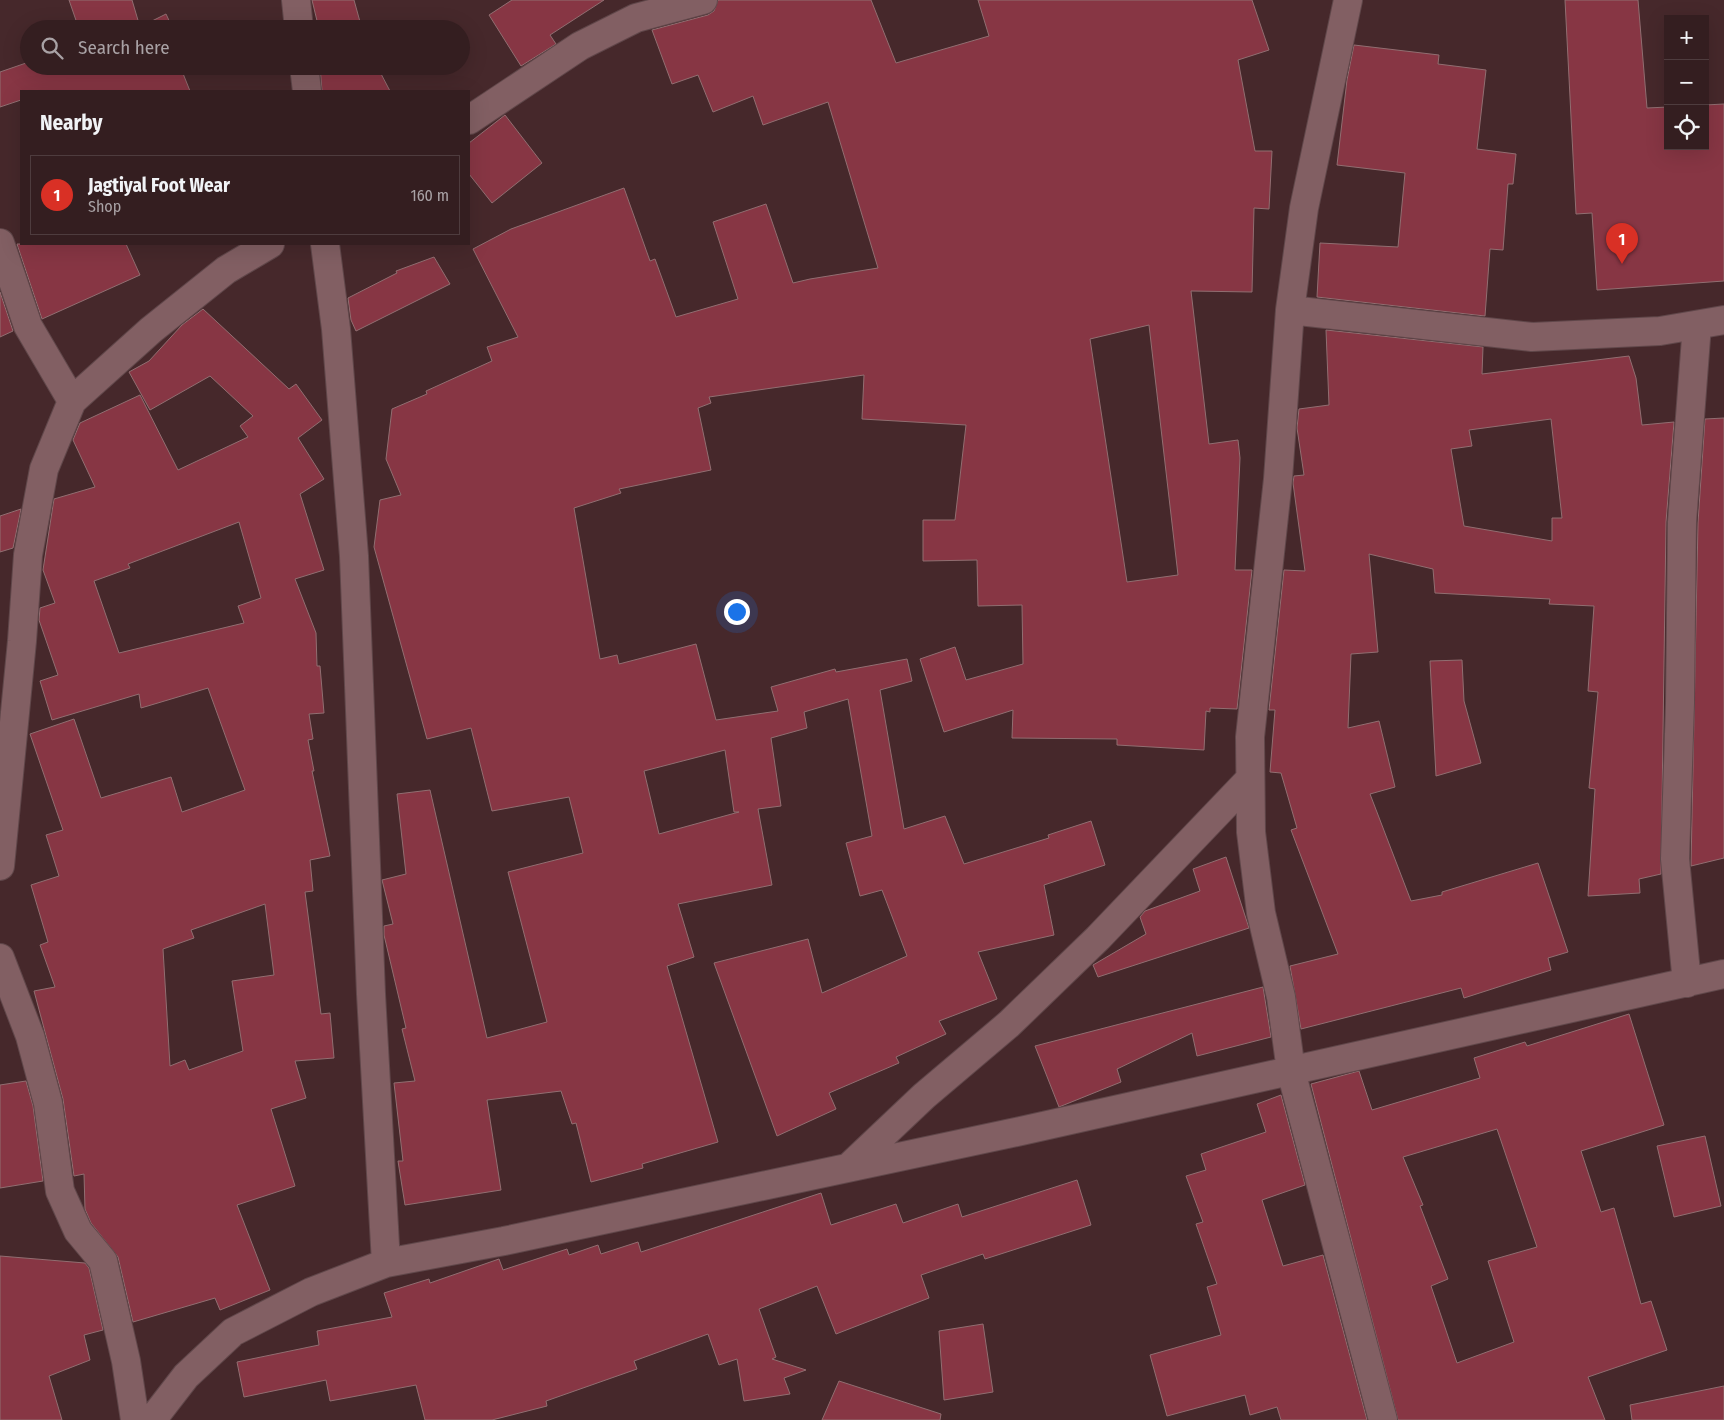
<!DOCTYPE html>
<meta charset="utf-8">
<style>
:root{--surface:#341e20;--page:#3c2729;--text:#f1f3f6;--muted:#a9a2a5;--line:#4e3c3e;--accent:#d93025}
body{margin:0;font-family:"Fira Sans Condensed",sans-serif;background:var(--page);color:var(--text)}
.controls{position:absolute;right:15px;top:15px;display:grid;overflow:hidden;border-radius:0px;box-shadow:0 5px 20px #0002}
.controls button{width:45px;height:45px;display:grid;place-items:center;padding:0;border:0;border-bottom:1px solid var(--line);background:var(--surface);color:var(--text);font:25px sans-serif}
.you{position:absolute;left:736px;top:611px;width:18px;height:18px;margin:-12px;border:4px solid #fff;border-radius:50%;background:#1a73e8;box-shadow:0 0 0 8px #1a73e833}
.badge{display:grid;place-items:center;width:32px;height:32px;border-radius:50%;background:var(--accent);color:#fff;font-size:16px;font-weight:700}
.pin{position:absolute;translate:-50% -41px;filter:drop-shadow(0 1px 2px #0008)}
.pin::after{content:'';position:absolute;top:26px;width:18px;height:15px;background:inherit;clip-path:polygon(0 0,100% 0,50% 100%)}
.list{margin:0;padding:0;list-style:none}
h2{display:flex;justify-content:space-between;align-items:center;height:65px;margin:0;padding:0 20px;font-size:21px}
h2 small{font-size:16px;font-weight:400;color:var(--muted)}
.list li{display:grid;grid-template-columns:32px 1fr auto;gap:15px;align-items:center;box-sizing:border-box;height:80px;margin:0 10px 10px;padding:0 10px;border:1px solid var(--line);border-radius:0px}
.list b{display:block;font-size:19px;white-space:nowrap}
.list p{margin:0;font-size:16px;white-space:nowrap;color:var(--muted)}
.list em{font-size:16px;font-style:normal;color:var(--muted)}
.icon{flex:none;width:28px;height:28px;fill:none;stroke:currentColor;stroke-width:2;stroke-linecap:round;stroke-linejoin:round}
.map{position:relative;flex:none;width:1724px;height:1420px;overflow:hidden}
.search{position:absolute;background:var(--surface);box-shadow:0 5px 20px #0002;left:20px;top:20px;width:450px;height:55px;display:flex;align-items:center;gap:12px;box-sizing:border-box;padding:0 18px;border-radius:28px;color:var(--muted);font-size:19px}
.panel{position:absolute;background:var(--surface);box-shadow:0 5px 20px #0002;left:20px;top:90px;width:450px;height:155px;border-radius:0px}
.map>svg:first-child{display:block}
.building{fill:#873644;stroke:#916e71;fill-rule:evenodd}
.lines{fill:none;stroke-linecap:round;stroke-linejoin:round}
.street-casing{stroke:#60474a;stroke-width:30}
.street{stroke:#825f63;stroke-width:28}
</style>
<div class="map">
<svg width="1724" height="1420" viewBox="0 0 1724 1420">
<rect width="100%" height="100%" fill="#46282b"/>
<path class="building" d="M69 0H132L140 27 166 14 173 29H79Z
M312 0H354L362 29H319Z
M512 0H604L550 35 556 44 521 66 489 15Z
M718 0H871L896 63 989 36 978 0H1252L1269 50 1238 60 1255 151H1272L1269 209 1254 208 1252 292 1191 291 1209 444 1238 440 1240 458 1235 570H1252L1237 709 1210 708V712L1206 711 1204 750 1117 745V739L1012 738 1013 710 944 732 920 659 955 647 966 680 1023 664 1022 605 978 606 977 560 923 561V520H955L966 425 862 419 864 375 709 397 711 403 698 408 711 470 619 489 621 493 574 508 600 659 617 655 619 664 696 644 716 720 778 711 771 687 835 669 836 672 907 659 912 681 880 690 904 829 945 816 964 864 1049 838 1048 835 1091 821 1105 865 1044 885 1054 935 978 952 997 999 939 1021 946 1034 896 1057 899 1063 829 1093 836 1109 777 1136 714 963 808 939 822 993 907 956 882 890 860 896 846 843 872 836 848 699 804 712 807 728 771 738 781 806 758 809 772 885 678 904 694 957 667 966 718 1142 642 1164 643 1168 591 1182 576 1123 572 1124 561 1091 487 1100 501 1190 405 1205 398 1161H403L394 1083 415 1081 402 1029 406 1028 384 935V926L393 924 382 880 406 874 397 794 430 790 487 1038 547 1022 508 872 583 853 569 797 492 811 471 728 427 739 374 547 380 500 401 495 386 459 392 409 427 394 426 391 492 361 487 347 518 337 473 249 511 229 624 188 650 261 655 259 676 317 738 299 713 222 766 204 793 283 810 279 878 268 828 102 763 125 753 96 713 112 698 75 672 84 652 30 708 15 714 11ZM1149 325 1178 575 1127 582 1090 339ZM725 750 734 812H739L659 834 644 771Z
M1565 0H1638L1647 108 1668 107V146H1705V105L1724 104V281L1597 290 1592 213 1576 214Z
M1354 45 1439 55 1438 64 1486 70 1477 149 1516 154 1513 184H1508L1503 250 1490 249 1485 316 1317 297 1320 243 1398 247 1405 173 1337 165 1347 80Z
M29 62V66H180L190 91H21V100L0 107V72Z
M320 66H386L379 70 390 91H322Z
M505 115 542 163 492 203 469 174V143Z
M17 244H126L140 275 42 319Z
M434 257 450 284 356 331 351 320 348 298 397 273 396 271Z
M0 292 13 331 0 337Z
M203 309 289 389 296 384 322 420 298 438 324 479 300 494 324 570 295 579 316 633 317 666H320L324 713 309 714 313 739 308 740 314 771H312L330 856 310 860 313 891 305 892 321 1014 330 1013 334 1058 295 1061 306 1098 271 1109 295 1186 237 1205 270 1290 220 1310 215 1298 133 1322 118 1257 91 1223 85 1209 84 1174 74 1176 63 1099 34 991 55 987 40 945 48 942 31 885 59 876 46 835 63 830 30 734 74 719 101 798 171 777 182 812 245 790 208 688 141 708 139 694 52 720 40 681 58 675 39 620 40 608 55 603 43 570 54 499 95 487 73 440 80 423 140 395 178 470 248 437 240 426 253 416 210 376 150 410 129 372 149 361 182 325ZM239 522 261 598 238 606 244 623 119 653 94 581 130 568 128 564ZM265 904 274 975 232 981 243 1051 189 1070 185 1060 170 1066 163 949 194 938 191 930Z
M1326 330 1483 347 1482 374 1629 356 1636 378 1642 425 1674 422 1666 522 1661 874 1639 879 1640 893 1588 896 1595 789 1589 788 1598 692 1588 691 1594 606 1549 604 1550 599 1435 593 1433 569 1369 554 1378 652 1351 654 1348 728 1379 721 1395 787 1370 794 1411 901 1442 895V892L1538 863 1568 952 1548 958 1551 970 1464 998 1461 988 1301 1029 1290 966 1338 954 1291 830 1297 828 1281 773 1270 772 1275 710H1269L1284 570 1305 571 1293 483 1294 476 1304 475 1297 428 1299 409 1329 405ZM1551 419 1562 518H1552V541L1464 526 1451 449 1472 446 1469 430Z
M1724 418V858L1691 866 1698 523 1705 419Z
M21 509 13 548 0 552V516Z
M1462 660 1464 701 1481 763 1436 776 1430 661Z
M1226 857 1249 928 1098 977 1093 965 1146 934 1140 917 1145 911 1200 891 1193 869Z
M1263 987 1271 1037 1197 1056 1192 1033 1117 1069 1121 1082 1059 1107 1035 1046Z
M1629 1014 1664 1125 1581 1151 1601 1212 1614 1208 1641 1304 1651 1301 1667 1350 1588 1377 1605 1420H1398L1311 1084 1359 1071 1372 1110 1480 1078 1474 1058 1525 1042 1527 1046ZM1497 1129 1537 1247 1488 1261 1514 1342 1457 1363 1431 1286 1448 1279 1420 1206 1423 1205 1403 1157Z
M26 1081 33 1106 43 1181 0 1188V1085Z
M1281 1095 1305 1185 1262 1200 1283 1266 1323 1255 1367 1420H1281L1277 1407 1250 1415 1245 1395 1167 1416 1150 1355 1221 1335 1207 1287 1217 1284 1196 1224 1203 1222 1186 1176 1206 1170 1201 1154 1266 1132 1257 1104Z
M1705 1136 1721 1206 1674 1217 1657 1146Z
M1077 1180 1091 1225 985 1259 983 1254 921 1275 929 1298 836 1334 817 1286 759 1309 776 1357 772 1359 806 1370 784 1378 790 1394 744 1401 737 1359 719 1365 708 1334 634 1361 637 1369 546 1401 547 1406 492 1420H425L416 1385 330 1401 326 1380 244 1397 237 1362 319 1345 317 1331 392 1317 384 1293 429 1279 430 1283 499 1259 503 1270 567 1249 569 1255 598 1245 601 1254 638 1242 641 1252 821 1193 831 1225 896 1204 903 1223 958 1204 962 1217Z
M0 1256 85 1263 89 1268 103 1330 84 1335 90 1360 49 1376 62 1420H0Z
M983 1324 993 1392 944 1400 939 1331Z
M839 1381 941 1414 940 1420H822Z
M1724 1386V1420H1632L1630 1405Z"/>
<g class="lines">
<defs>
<path id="street" d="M296 0 299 29
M1348 0 1304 208 1290 310 1278 479 1250 737 1251 832 1261 913 1281 997 1291 1071 1383 1420
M304 66 307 91
M469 120 580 46 636 18 703 0
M0 243 28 326 72 401
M325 244 336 329 354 556 371 994 386 1263
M1290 310 1532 337 1660 331 1724 320
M0 866 22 641 28 555 44 469 72 401 151 330 226 270 270 244
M0 958 30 1036 48 1103 60 1191 78 1231 103 1261 126 1361 135 1420
M1687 983 1675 859 1680 703 1682 522 1697 325
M849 1167 924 1096 1009 1024 1098 938 1250 779
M152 1420 186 1376 233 1332 311 1292 386 1263 504 1241 1021 1131 1724 974"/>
</defs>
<use href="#street" class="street-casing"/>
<use href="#street" class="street"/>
</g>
</svg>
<div class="controls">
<button>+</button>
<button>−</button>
<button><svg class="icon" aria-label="locate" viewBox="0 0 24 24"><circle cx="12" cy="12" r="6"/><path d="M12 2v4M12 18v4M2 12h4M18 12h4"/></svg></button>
</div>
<div class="you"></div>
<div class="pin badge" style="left:1622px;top:264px">1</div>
<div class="search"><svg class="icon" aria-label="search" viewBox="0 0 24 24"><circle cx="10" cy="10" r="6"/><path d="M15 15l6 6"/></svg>Search here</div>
<section class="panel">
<h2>Nearby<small></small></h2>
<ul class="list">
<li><span class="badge">1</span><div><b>Jagtiyal Foot Wear</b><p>Shop</p></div><em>160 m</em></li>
</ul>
</section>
</div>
